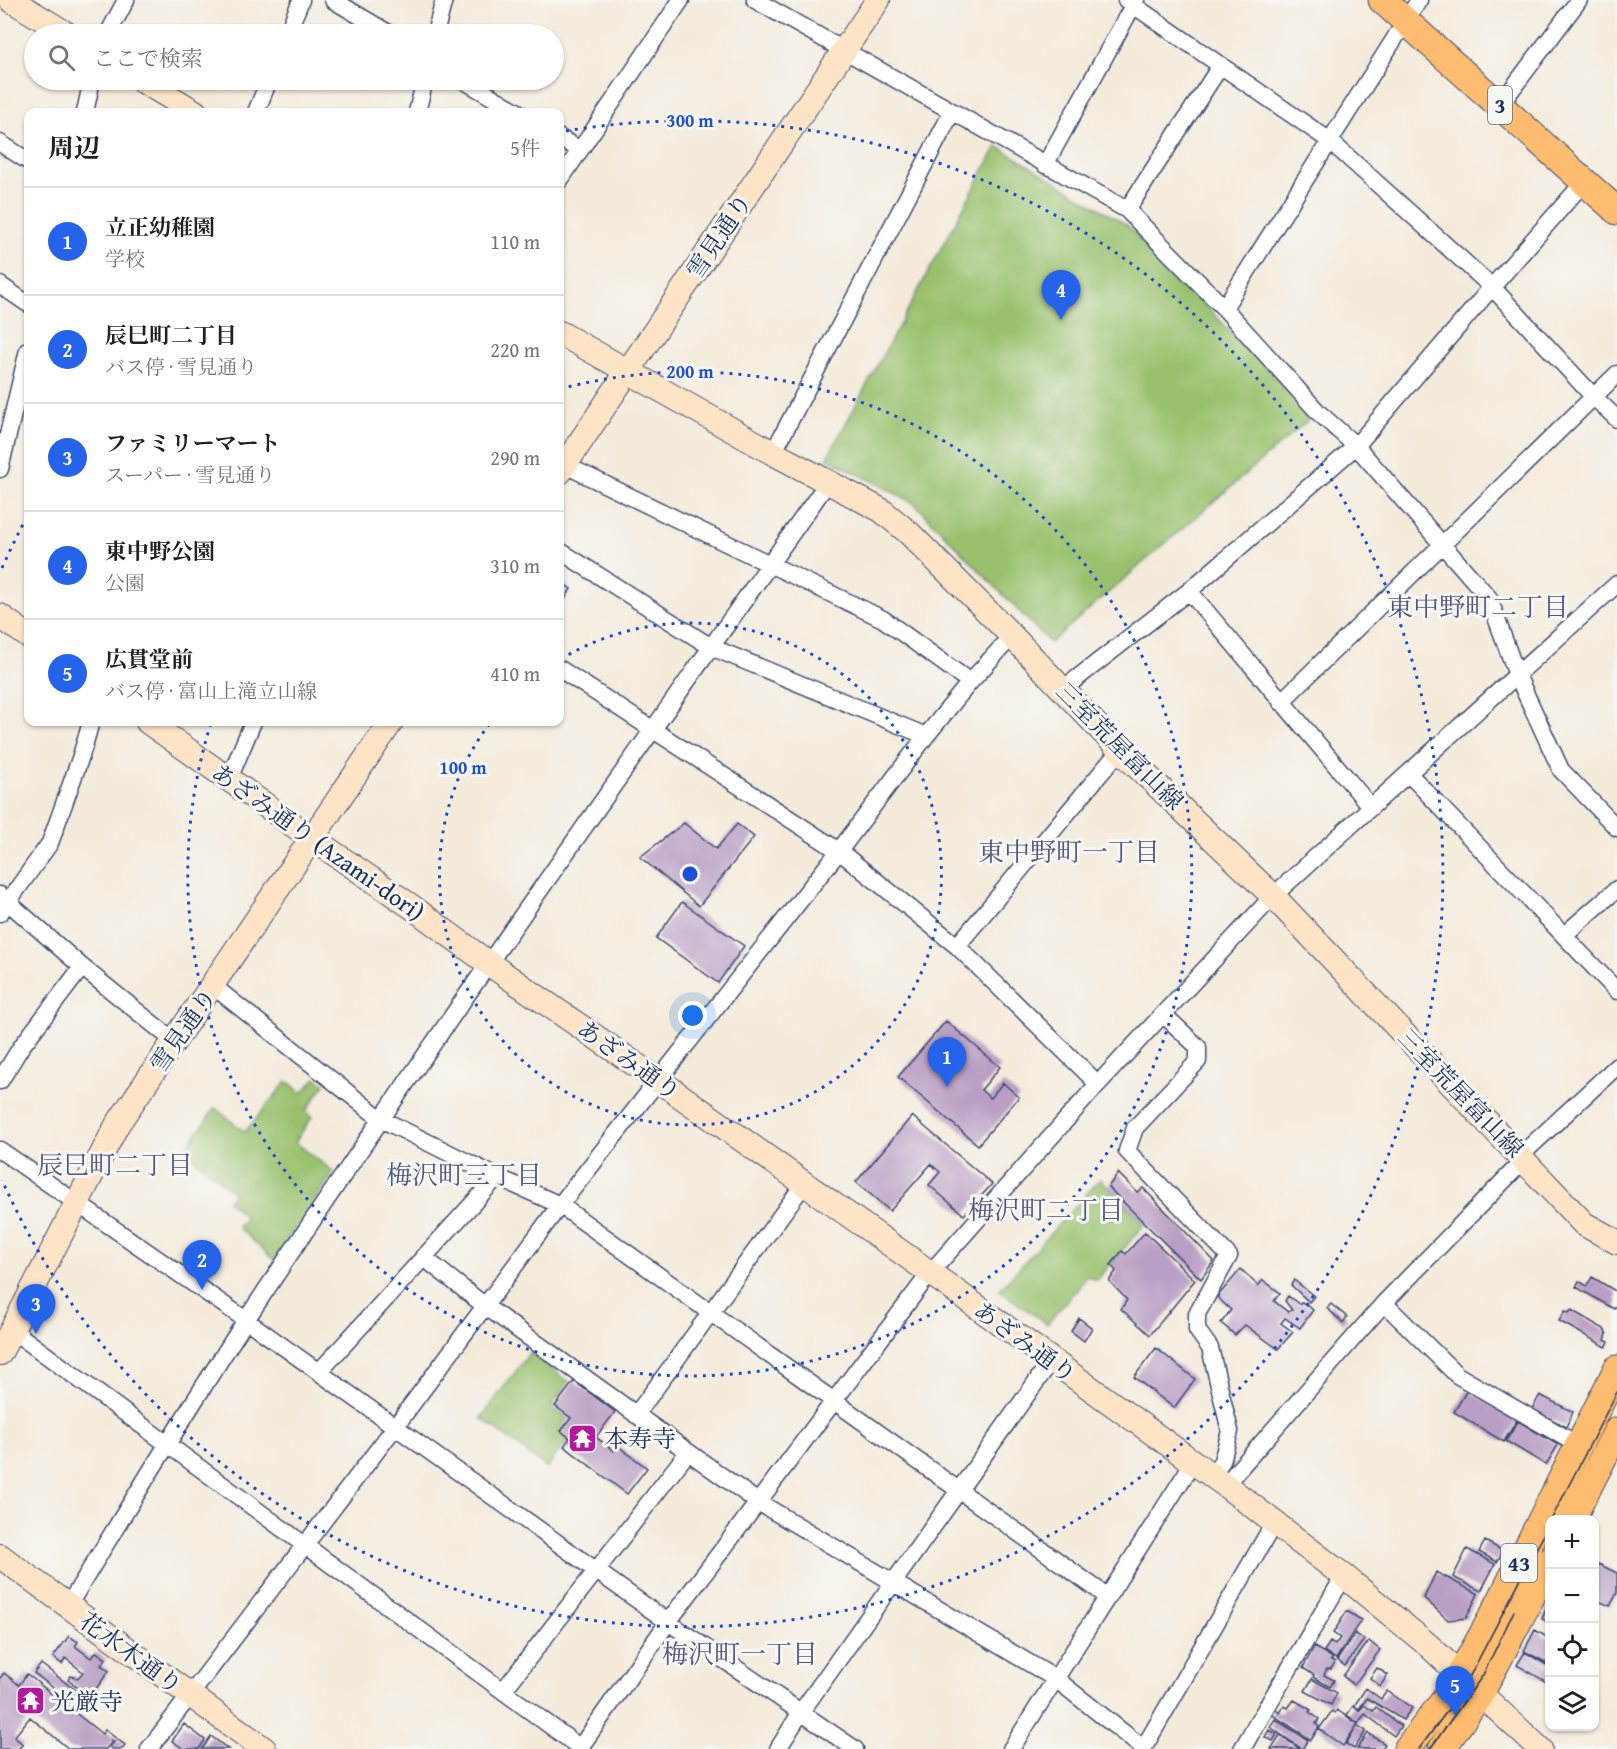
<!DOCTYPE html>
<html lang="ja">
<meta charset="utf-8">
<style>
:root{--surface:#fff;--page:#f2f2f2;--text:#202124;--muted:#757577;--line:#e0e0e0;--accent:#2563eb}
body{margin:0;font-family:"Gentium Book Plus","Noto Serif JP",serif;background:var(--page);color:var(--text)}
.controls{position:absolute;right:18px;bottom:18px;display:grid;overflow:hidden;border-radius:12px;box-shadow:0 2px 4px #0004}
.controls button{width:54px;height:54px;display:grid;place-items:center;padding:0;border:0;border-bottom:2px solid var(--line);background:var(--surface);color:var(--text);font:30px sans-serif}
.you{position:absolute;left:693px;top:1016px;width:21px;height:21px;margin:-15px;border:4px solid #fff;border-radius:50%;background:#1a73e8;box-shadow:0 0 0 9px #1a73e833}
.badge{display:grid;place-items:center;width:39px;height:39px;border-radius:50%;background:var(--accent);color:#fff;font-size:20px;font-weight:700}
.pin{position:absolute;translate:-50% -50px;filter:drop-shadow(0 2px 3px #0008)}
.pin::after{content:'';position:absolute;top:32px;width:21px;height:18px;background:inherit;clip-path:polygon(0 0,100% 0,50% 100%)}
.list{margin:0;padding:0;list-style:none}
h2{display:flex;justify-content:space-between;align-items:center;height:78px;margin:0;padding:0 24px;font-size:26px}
h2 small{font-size:20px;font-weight:400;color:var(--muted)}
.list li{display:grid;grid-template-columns:39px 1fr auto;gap:18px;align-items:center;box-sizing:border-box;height:108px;padding:0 24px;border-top:2px solid var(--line)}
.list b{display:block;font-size:22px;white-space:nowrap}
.list p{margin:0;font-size:20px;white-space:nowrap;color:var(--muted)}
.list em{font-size:20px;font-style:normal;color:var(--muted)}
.icon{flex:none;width:33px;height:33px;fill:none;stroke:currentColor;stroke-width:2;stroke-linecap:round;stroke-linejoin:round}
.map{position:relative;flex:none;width:1617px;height:1749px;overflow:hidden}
.search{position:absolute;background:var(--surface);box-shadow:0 2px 4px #0004;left:24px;top:24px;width:540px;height:66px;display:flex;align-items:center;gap:15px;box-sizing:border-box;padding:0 21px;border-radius:33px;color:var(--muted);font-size:22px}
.panel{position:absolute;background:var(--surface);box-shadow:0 2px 4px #0004;left:24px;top:108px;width:540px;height:618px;border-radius:12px}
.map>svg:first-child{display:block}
.green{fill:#99c16d;stroke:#5a7866;stroke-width:1.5}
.building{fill:#b99ec5}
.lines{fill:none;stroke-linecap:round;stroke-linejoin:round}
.street-casing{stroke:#3c4b71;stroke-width:19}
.secondary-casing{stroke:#3c4b71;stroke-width:26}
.primary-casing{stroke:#3c4b71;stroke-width:29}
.street{stroke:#fff;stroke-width:16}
.secondary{stroke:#fee4c6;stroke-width:24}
.primary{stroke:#fdbc70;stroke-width:27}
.tram{stroke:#1b2f5e;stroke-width:1.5}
.ring{fill:none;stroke:#1d4ed8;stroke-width:3;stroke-dasharray:3 6}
.labels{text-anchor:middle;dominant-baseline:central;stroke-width:6;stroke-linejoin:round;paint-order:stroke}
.shield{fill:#f6f6f2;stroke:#5d6b8a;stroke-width:1.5}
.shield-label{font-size:22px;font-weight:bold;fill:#1b2f5e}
.street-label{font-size:24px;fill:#1b2f5e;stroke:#f6f6f2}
.poi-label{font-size:24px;fill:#1b2f5e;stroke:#f6f6f2;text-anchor:start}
.neighbourhood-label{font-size:26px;fill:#525682;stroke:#f6f6f2}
.centre{fill:#1d4ed8;stroke:#f6f6f2;stroke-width:3}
.ring-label{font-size:18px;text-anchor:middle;font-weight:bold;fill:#1d4ed8;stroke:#f6f6f2;stroke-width:6;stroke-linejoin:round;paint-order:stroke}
</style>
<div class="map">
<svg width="1617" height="1749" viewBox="0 0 1617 1749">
<rect width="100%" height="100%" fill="#f6f6f2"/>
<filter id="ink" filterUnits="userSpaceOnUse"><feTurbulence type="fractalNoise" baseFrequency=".0167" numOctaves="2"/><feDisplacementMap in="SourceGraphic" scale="12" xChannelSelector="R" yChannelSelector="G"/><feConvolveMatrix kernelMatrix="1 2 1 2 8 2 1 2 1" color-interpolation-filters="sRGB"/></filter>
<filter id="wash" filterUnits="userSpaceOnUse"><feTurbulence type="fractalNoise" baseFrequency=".008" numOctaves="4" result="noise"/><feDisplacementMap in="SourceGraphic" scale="24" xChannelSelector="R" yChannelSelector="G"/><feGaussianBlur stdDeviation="1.35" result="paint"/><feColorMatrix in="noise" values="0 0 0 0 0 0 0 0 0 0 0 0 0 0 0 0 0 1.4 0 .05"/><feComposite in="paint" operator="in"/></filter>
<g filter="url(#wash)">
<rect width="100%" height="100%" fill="#f4ebdb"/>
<path class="green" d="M997 146 1127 225 1313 416 1050 643 914 503 827 458Z
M316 1078 325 1084 306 1111 312 1117 295 1142 334 1172 274 1260 238 1227 246 1218 228 1201 234 1193 185 1150 215 1108 245 1132 287 1081 302 1093Z
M1100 1179 1145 1224 1097 1280 1088 1276 1047 1324 999 1290Z
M530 1352 569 1382 551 1406 567 1419 558 1431 568 1439 547 1468 481 1418Z"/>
<g id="blocks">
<path class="building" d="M560 581 571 589 560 607Z
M684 823 716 849 737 824 754 837 699 906 640 857Z
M682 902 744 946 718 983 656 938Z
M946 1021 1000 1067 981 1090 990 1098 1003 1083 1019 1097 978 1145 898 1077Z
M912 1116 992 1184 964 1215 929 1185 940 1172 931 1164 890 1211 856 1182Z
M1118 1173 1137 1192 1143 1188 1214 1261 1201 1279 1108 1187Z
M1145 1232 1195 1280 1150 1335 1121 1309 1127 1300 1109 1281 1116 1271 1111 1265 1122 1251 1126 1254Z
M1241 1269 1258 1286 1263 1280 1280 1293 1274 1301 1288 1312 1292 1310 1285 1301 1288 1296 1299 1304 1302 1302 1313 1310 1300 1328 1285 1318 1281 1323 1293 1332 1278 1349 1245 1325 1235 1335 1221 1323 1231 1310 1217 1297Z
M1592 1277 1617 1292V1304L1614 1309 1576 1287 1579 1281 1587 1286Z
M1294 1280 1314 1296 1309 1302 1291 1285Z
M1331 1304 1347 1317 1343 1323 1327 1308Z
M1571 1310 1604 1329 1607 1334 1605 1340 1609 1342 1606 1347 1559 1321 1565 1311 1569 1313Z
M1079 1318 1092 1328 1084 1341 1071 1331Z
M1156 1348 1195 1379 1174 1408 1134 1377Z
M574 1381 615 1412 596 1437 614 1451 618 1446 647 1468 627 1494 564 1446 570 1438 561 1431 571 1418 555 1406Z
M1467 1390 1517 1420 1504 1442 1454 1412Z
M1540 1395 1573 1412 1566 1427 1532 1409Z
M1518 1421 1558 1445 1546 1465 1506 1441Z
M1485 1541 1503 1551 1497 1562 1479 1552Z
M1467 1549 1495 1564 1481 1591 1453 1577Z
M1594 1562 1617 1573V1593L1610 1606 1594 1599Z
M1436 1572 1478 1594 1466 1618 1448 1620 1424 1598Z
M1547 1607 1550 1609V1623L1542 1619Z
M1347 1611 1361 1620 1336 1659 1324 1651 1330 1642 1335 1645 1340 1638 1333 1633Z
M1535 1630 1550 1639 1549 1664 1524 1651Z
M1355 1633 1364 1640 1345 1666 1337 1660Z
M69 1636 78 1642 75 1646 91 1658 96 1652 106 1659 101 1665 109 1671 90 1697 68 1680 70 1676 78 1678 83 1672 65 1658 62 1664 53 1657Z
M1369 1641 1380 1650 1354 1685 1343 1676Z
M1314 1647 1333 1658 1331 1660 1335 1662 1331 1669H1327L1324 1675 1334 1680 1330 1687 1313 1677 1314 1675 1303 1668Z
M1525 1652 1550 1667V1684L1517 1665Z
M41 1664 83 1696 76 1705 34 1673Z
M1377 1668 1388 1675 1380 1686 1370 1678Z
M4 1673 19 1685 27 1674 102 1734 105 1730 125 1745 122 1749H113L110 1747 114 1742 111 1740V1743L106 1749H69L30 1717 14 1737 23 1744 18 1749H0V1678Z
M1312 1679 1337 1693 1331 1705 1305 1691Z
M1366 1688 1381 1699 1387 1691 1412 1708 1403 1720 1367 1698 1359 1709 1354 1706Z
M1294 1700 1311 1710 1309 1712 1319 1719 1316 1724 1319 1727 1311 1740 1271 1714 1274 1709 1280 1713 1284 1706 1288 1708Z
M1364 1705 1373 1711 1376 1707 1401 1726 1394 1736 1365 1714 1358 1723 1347 1715 1353 1706 1359 1711Z
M1337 1710 1358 1724 1343 1746 1319 1729 1332 1711 1335 1713Z
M1275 1719 1308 1740 1302 1749 1270 1727Z
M184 1724 205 1740 199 1749H184L172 1741Z
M1357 1725 1366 1731 1354 1749 1346 1744Z
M1269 1730 1277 1734 1273 1741 1265 1737Z
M1368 1733 1385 1744 1382 1749H1357Z
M1280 1735 1300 1749H1271Z
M211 1736 228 1749H202Z"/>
</g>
</g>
<g filter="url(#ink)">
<use href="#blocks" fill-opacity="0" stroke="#3c4b71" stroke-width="1.5"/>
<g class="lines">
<defs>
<path id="street" d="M333 0 390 34
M755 0 1127 210 1224 308 1319 413 1356 446 1489 598 1517 675 1561 770 1617 828
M1126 0 1330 141 1492 287 1593 396 1617 419
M108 34 126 0
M287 34 301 0
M435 34 444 0
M463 80 518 112
M1500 105 1579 0
M85 112 92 80
M256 112 269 80
M417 112 425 80
M560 138 580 150
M0 143 28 161
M1045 165 1136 0
M560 180 681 0
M1127 210 1221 65
M0 285 28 304
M1224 308 1419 0
M773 453 952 112
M565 465 883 619 970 682
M0 469 28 350
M560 551 711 647 926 736
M1189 591 1370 806
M560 669 839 851 957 946 1098 1084
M1063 689 1189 591 1356 446 1492 287 1584 182
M1281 702 1617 374
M1409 774 1617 991
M229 779 253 722
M0 895 82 967 174 1041
M0 913 50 843 81 756 91 722
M1564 935 1617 889
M957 946 1120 750
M213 986 381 1119 497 1177 560 1205 1108 1597
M1163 1014 1198 1047V1061L1135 1128 1127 1151 1229 1256 1197 1314V1330L1210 1348 1230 1431 1222 1461 1211 1476
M0 1081 21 1047 82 967
M0 1150 246 1320 668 1622 855 1749
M1520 1156 1617 1066
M423 1257 485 1306 758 1502 1056 1679 1144 1749
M1384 1303 1457 1375 1578 1445
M12 1330 582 1749
M319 1372 497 1177
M636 1415 804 1184
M1225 1485 1384 1303 1524 1160
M68 1606C127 1509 186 1412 248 1317 435 1035 632 759 828 482
M503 1691 688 1452
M149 1749 395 1427 560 1205 839 851 926 736 970 682 1012 636
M579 1749 668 1622 930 1273 1098 1084 1273 896 1617 584
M778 1749 801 1712 1051 1361
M1011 1749 1192 1464
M1143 1749 1274 1523
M1242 1749 1344 1576"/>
<path id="secondary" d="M11 0 67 34
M141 80 195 112
M560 333 773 453 881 510 908 532 1012 636 1120 750 1273 896 1584 1224 1617 1242
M560 472 878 0
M0 616 28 636
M148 722 313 839 412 907 488 963 658 1080 915 1262 1225 1485 1344 1576 1428 1645 1540 1749
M0 1353 117 1125 391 722
M0 1556 264 1749"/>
<path id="primary" d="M1382 0 1617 211
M1571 1520 1617 1431
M1407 1749 1443 1702 1460 1675 1495 1612 1617 1369
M1442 1749 1480 1694 1550 1561"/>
</defs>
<use href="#street" class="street-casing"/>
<use href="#secondary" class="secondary-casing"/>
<use href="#primary" class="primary-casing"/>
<use href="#street" class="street"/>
<use href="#secondary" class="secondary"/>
<use href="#primary" class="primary"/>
<path class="tram" d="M1551 1520 1617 1392
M1419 1749 1462 1691 1550 1523
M1430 1749 1483 1675 1514 1611"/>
</g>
</g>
<g class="ring">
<path d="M561 659A251 251 0 1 1 490 723"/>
<path d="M560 389A502 502 0 1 1 211 723"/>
<path d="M2 568A753 753 0 0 1 28 515M566 131A753 753 0 1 1 2 1180"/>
</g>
<defs>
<symbol id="temple-square" viewBox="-11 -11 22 22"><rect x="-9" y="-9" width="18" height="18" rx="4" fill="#b5179e" stroke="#f6f6f2"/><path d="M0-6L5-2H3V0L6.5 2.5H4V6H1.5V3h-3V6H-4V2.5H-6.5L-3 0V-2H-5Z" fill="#fff"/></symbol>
</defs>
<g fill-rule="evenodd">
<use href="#temple-square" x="566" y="1422" width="33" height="33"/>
<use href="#temple-square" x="14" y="1684" width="33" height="33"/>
</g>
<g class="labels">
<g class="shield">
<rect x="1488" y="86" width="24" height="38" rx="4.5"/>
<rect x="1501" y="1544" width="36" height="38" rx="4.5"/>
</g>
<g class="shield-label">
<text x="1500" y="105">3</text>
<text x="1519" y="1563">43</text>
</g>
<g class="street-label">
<text transform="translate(719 236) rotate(-56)">雪見通り</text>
<text transform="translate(1120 746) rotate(45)">三室荒屋富山線</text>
<text transform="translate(318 842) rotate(35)">あざみ通り (Azami-dori)</text>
<text transform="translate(183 1030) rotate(-55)">雪見通り</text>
<text transform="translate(629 1060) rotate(35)">あざみ通り</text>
<text transform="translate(1461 1093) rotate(46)">三室荒屋富山線</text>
<text transform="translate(1025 1342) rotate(36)">あざみ通り</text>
<text transform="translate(131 1653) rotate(36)">花水木通り</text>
</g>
<g class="poi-label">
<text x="604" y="1438">本寿寺</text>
<text x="51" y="1701">光厳寺</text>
</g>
<g class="neighbourhood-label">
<text x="1478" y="606">東中野町二丁目</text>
<text x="1069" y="851">東中野町一丁目</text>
<text x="115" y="1164">辰巳町二丁目</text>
<text x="464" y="1174">梅沢町三丁目</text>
<text x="1046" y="1209">梅沢町二丁目</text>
<text x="740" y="1653">梅沢町一丁目</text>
</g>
</g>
<circle cx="690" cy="874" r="9" class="centre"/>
<g class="ring-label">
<text x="690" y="127">300 m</text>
<text x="690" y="378">200 m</text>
<text x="463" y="774">100 m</text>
</g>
</svg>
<div class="controls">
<button>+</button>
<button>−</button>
<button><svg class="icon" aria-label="locate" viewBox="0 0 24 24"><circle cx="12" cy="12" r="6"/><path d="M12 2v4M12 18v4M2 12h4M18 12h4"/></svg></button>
<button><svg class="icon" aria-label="layers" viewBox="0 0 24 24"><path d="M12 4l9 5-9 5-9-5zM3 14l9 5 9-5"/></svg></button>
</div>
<div class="you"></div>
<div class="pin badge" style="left:947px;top:1087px">1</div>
<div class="pin badge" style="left:202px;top:1290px">2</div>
<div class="pin badge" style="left:36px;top:1334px">3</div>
<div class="pin badge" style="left:1061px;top:320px">4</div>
<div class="pin badge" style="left:1455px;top:1716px">5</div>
<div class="search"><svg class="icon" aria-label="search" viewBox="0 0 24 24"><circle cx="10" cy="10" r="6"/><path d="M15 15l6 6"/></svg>ここで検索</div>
<section class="panel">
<h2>周辺<small>5件</small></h2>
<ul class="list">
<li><span class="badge">1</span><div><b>立正幼稚園</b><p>学校</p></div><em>110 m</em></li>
<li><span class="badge">2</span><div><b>辰巳町二丁目</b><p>バス停 · 雪見通り</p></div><em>220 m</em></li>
<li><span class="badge">3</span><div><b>ファミリーマート</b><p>スーパー · 雪見通り</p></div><em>290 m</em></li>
<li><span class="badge">4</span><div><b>東中野公園</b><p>公園</p></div><em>310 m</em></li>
<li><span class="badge">5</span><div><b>広貫堂前</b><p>バス停 · 富山上滝立山線</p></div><em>410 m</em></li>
</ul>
</section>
</div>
